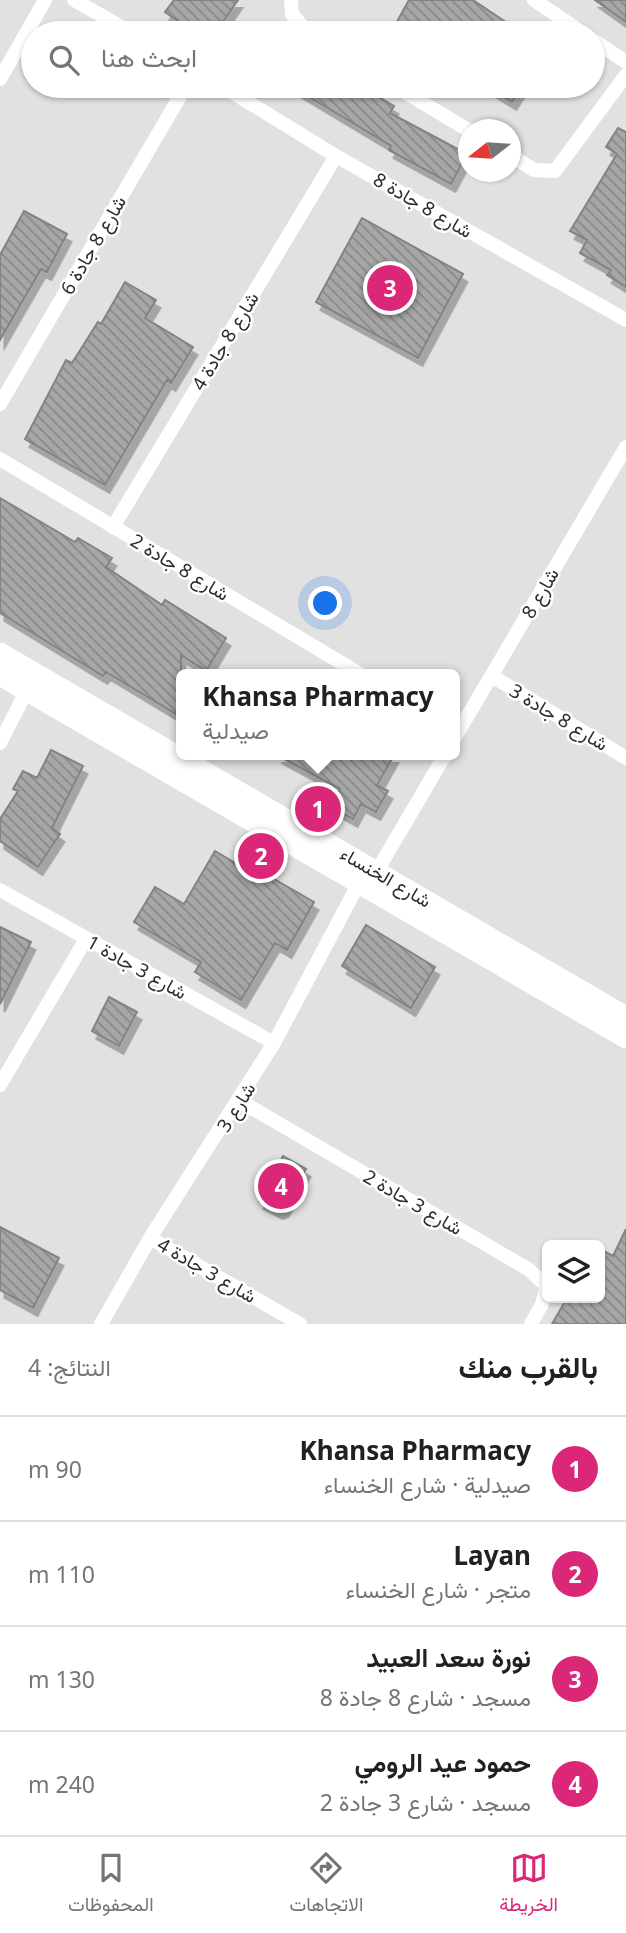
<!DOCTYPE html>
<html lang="ar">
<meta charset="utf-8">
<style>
:root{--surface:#fff;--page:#f6f6f6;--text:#202124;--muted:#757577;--line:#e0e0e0;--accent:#db2777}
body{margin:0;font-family:"Noto Sans",Vazirmatn,sans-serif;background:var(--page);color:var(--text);direction:rtl}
.controls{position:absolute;right:21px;bottom:21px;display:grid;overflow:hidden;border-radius:10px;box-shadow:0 2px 5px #0004}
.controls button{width:63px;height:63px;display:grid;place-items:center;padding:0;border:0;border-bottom:2px solid var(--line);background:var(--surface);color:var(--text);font:35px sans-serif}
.compass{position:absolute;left:458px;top:119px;width:63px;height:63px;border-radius:50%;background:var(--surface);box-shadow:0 2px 5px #0004;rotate:253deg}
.you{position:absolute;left:326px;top:604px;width:24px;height:24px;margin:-18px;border:5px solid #fff;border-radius:50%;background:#1a73e8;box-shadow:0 0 0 10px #1a73e833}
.badge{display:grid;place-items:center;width:46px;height:46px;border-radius:50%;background:var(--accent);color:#fff;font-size:23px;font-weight:700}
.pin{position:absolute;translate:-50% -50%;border:4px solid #fff;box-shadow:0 2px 7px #0006}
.popup{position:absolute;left:176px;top:669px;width:284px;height:91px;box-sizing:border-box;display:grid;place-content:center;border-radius:10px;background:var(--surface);filter:drop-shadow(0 2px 5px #0005);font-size:23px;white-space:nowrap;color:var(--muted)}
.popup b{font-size:26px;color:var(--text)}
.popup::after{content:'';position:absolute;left:50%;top:100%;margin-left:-14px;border:14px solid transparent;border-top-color:var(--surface)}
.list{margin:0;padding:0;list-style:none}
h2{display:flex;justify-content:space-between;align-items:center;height:91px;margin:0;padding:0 28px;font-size:30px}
h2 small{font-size:23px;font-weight:400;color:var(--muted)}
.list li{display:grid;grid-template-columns:46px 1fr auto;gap:21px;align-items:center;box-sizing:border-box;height:105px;padding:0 28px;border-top:2px solid var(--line)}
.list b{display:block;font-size:26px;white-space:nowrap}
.list p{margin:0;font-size:23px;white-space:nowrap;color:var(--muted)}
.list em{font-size:23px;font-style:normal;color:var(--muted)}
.icon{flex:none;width:38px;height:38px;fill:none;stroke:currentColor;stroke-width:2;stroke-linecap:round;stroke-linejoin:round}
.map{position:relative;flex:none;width:626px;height:1324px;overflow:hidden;direction:ltr}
.search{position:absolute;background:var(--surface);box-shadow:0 2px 5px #0004;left:21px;right:21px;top:21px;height:77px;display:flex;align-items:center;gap:18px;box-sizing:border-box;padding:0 24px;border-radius:38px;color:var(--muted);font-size:26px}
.sheet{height:511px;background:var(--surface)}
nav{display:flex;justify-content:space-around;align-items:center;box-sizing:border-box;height:98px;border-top:2px solid var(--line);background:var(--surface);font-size:19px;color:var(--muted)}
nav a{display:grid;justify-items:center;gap:4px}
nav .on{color:var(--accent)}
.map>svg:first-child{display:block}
.building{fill:url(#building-back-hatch);stroke:#838384;stroke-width:2;filter:url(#shadow)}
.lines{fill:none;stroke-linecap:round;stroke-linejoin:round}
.street{stroke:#fff;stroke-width:14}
.secondary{stroke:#fff;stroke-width:21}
.labels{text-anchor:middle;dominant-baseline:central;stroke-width:5;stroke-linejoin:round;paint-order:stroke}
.street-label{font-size:19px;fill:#2d2d2d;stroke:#fff}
</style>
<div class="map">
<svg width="626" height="1324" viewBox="0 0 626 1324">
<defs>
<pattern id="building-back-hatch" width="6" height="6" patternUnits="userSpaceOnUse" patternTransform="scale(1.75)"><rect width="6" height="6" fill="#a7a7a8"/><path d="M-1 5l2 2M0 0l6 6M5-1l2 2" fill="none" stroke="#888889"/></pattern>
<filter id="shadow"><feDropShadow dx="4.5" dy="8" stdDeviation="0" flood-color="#0004"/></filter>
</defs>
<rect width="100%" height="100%" fill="#e1e1e2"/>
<path class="building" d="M174 0H238L215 33H195L165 12Z
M409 0H473L522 33H410L395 25Z
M595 0H626V22Z
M291 86H360L394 106 390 113 467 154 451 184 389 150 391 146Z
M486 86H522L512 102Z
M618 128 626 132V287L607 275 611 270 580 253 587 240 570 231 617 154 606 147Z
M24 211 67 234 47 272 41 269 0 340V255Z
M362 218 463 274 418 358 316 302Z
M125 282 156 300 145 318 193 347 171 383 167 380 105 485 25 439 66 360 72 363 98 322 101 324Z
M0 498 75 542 78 538 112 558 106 567 162 605 165 600 226 638 206 671 181 655V705L176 714 106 672 103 676 0 613Z
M51 750 83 766 52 828 60 834 38 867 0 841V819L18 791 13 789 23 771 37 778Z
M277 755H394L377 785 388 791 376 812 361 804 353 819 330 806 340 789Z
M215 851 266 881 269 876 314 902 287 950 275 943 241 1000 195 972 201 962 134 922 155 887 184 904Z
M366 925 435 967 411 1008 342 966Z
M0 927 31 942 0 1004Z
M109 997 137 1012 119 1046 92 1031Z
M283 1156 306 1169 284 1209 278 1211 259 1201Z
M0 1227 59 1258 33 1308 0 1290Z
M626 1229V1324H552L567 1298H600V1249L613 1256Z"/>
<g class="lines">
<path class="street" d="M74 0 132 33
M291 0 292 14 308 33
M534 0 583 33
M593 40 626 62
M0 79 45 0
M222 86 336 156 626 320
M395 86 468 130
M510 155 534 170 555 171 626 75
M0 404 186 86
M0 459 360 674
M113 527 336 156
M492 676 626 758
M454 739 626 447
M0 743 27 690
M377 871 445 755
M0 890 274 1043
M0 1085 86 939
M240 1101 528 1269 547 1286 542 1304 531 1324
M150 1238 300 1324
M101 1324 150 1238 274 1043 359 883"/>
<path class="secondary" d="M0 653 626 1017
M0 675 626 1038"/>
</g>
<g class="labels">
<g class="street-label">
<text transform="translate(423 205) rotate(30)">شارع 8 جادة 8</text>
<text transform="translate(93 245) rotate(-60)">شارع 8 جادة 6</text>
<text transform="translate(225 341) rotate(-59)">شارع 8 جادة 4</text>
<text transform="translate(180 567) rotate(31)">شارع 8 جادة 2</text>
<text transform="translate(540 593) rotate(-60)">شارع 8</text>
<text transform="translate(559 717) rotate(31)">شارع 8 جادة 3</text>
<text transform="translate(386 877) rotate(30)">شارع الخنساء</text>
<text transform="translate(137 967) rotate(29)">شارع 3 جادة 1</text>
<text transform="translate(236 1107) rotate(-58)">شارع 3</text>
<text transform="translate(413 1202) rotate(30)">شارع 3 جادة 2</text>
<text transform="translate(207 1270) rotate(30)">شارع 3 جادة 4</text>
</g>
</g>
</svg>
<div class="controls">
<button><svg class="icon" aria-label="layers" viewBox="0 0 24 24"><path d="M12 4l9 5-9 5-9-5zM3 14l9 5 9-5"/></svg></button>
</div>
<svg class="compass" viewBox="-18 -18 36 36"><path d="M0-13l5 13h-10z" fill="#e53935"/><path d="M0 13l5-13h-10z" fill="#757577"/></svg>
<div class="you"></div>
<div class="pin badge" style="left:318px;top:809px">1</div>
<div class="popup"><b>Khansa Pharmacy</b>صيدلية</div>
<div class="pin badge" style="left:261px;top:856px">2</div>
<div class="pin badge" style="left:390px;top:288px">3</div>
<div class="pin badge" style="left:281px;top:1186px">4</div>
<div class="search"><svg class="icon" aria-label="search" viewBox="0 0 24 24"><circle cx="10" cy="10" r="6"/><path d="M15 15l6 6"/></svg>ابحث هنا</div>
</div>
<section class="sheet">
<h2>بالقرب منك<small>النتائج: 4</small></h2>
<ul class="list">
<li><span class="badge">1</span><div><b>Khansa Pharmacy</b><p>صيدلية · شارع الخنساء</p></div><em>90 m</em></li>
<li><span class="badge">2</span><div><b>Layan</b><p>متجر · شارع الخنساء</p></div><em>110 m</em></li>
<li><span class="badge">3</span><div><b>نورة سعد العبيد</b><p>مسجد · شارع 8 جادة 8</p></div><em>130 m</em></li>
<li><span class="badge">4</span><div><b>حمود عيد الرومي</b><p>مسجد · شارع 3 جادة 2</p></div><em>240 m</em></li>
</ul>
</section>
<nav>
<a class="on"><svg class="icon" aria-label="map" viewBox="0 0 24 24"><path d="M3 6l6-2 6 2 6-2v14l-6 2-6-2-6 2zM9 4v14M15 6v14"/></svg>الخريطة</a>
<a><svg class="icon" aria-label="directions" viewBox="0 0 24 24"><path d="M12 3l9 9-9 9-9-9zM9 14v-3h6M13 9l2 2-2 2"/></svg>الاتجاهات</a>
<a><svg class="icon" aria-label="saved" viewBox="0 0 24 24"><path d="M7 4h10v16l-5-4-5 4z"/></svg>المحفوظات</a>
</nav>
